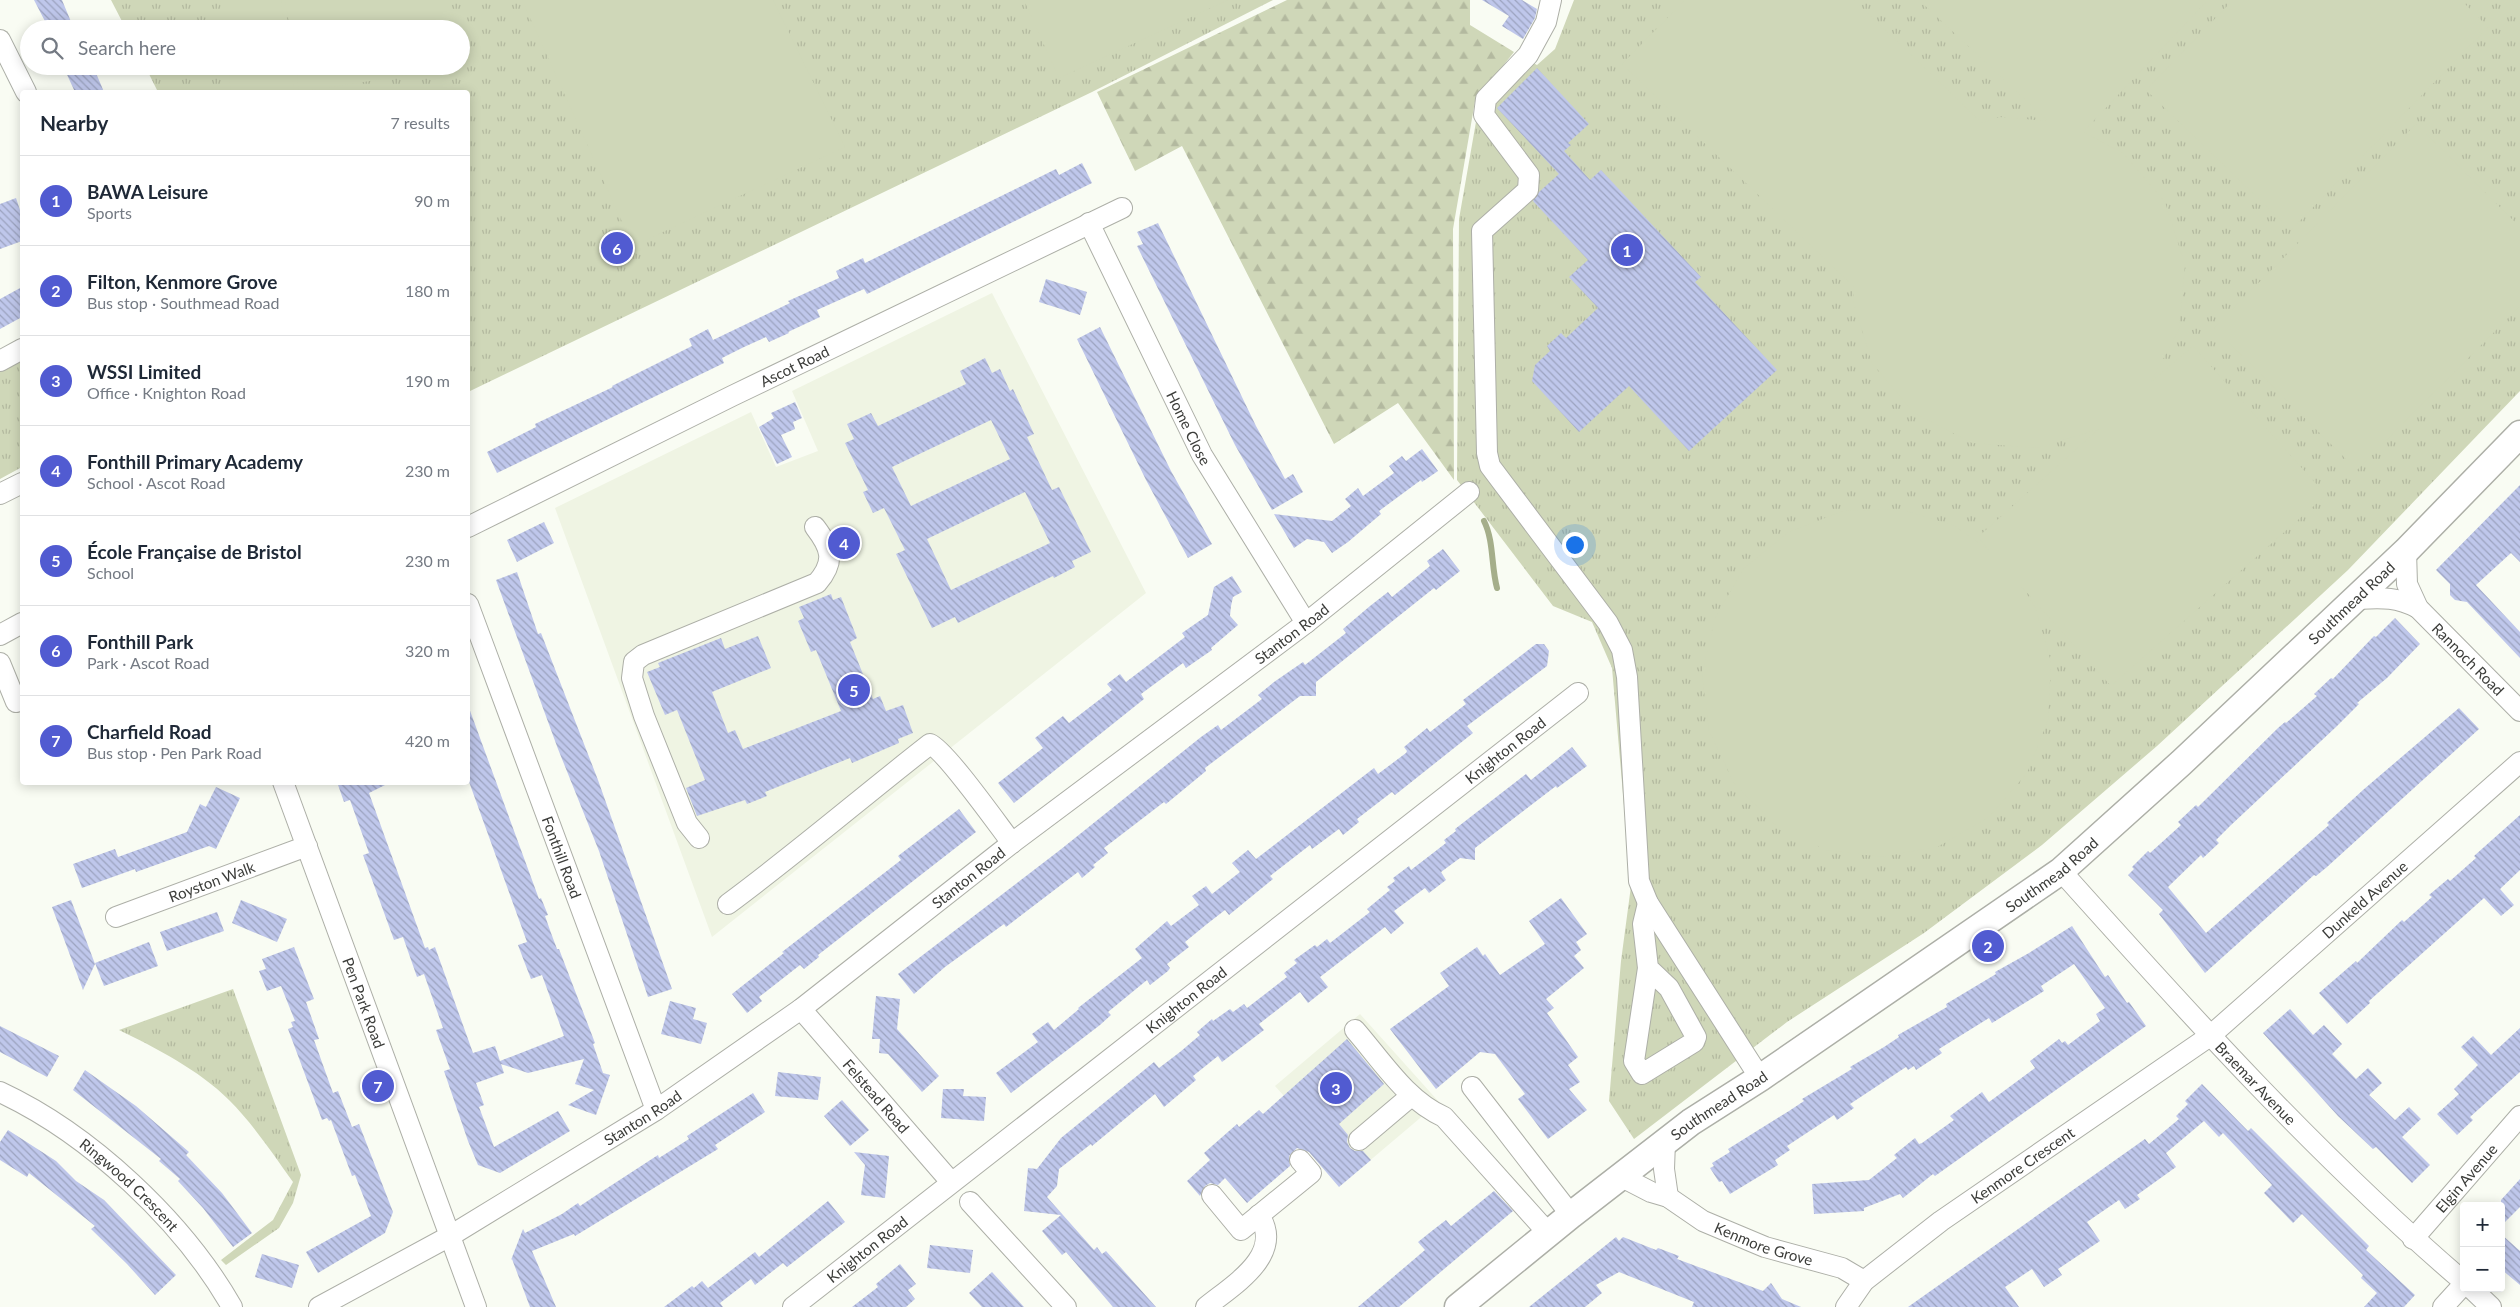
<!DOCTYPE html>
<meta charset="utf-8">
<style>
:root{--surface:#fff;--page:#f6f6f7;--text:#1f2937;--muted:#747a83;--line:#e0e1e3;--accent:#515bd1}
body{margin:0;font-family:Lato,sans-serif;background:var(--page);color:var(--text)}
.controls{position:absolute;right:15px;bottom:15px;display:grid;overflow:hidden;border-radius:5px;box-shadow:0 2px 12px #0003}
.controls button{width:45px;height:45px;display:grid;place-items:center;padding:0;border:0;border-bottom:1px solid var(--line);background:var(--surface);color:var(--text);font:25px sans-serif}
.you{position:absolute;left:1574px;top:544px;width:18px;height:18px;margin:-12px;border:4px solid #fff;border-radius:50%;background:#1a73e8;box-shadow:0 0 0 8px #1a73e833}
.badge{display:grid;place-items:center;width:32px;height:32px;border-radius:50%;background:var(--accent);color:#fff;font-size:16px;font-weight:700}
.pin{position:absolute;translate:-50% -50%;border:2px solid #fff;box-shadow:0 1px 5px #0006}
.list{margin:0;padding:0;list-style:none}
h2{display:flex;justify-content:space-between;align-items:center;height:65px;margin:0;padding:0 20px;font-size:21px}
h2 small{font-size:16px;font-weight:400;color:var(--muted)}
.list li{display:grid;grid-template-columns:32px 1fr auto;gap:15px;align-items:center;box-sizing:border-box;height:90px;padding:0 20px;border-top:1px solid var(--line)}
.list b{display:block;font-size:19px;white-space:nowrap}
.list p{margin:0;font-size:16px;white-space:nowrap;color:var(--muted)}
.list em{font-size:16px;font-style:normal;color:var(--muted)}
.icon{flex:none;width:28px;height:28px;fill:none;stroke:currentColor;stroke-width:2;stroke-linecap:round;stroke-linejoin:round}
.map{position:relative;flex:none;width:2520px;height:1307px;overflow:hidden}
.search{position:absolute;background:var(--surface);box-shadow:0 2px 12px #0003;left:20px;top:20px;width:450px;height:55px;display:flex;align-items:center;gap:12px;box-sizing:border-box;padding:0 18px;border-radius:28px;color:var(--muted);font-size:19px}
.panel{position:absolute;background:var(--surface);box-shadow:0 2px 12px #0003;left:20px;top:90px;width:450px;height:695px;border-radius:5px}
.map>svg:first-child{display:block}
.built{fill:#eff4e3}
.grass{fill:url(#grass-tufts)}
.forest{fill:url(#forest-firs)}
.pitch{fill:#cfd7b8}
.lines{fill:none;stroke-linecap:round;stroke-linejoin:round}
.stream{stroke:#a5ae8a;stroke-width:6}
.building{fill:url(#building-back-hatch);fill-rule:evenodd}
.minor-casing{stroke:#adafa7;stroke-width:22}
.major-casing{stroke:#adafa7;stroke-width:29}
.minor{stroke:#fff;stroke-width:20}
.major{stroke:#fff;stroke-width:26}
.labels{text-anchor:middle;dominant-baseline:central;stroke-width:4.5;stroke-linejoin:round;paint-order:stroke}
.street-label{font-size:15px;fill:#3c3d3a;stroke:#fff}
</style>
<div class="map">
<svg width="2520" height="1307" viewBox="0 0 2520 1307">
<defs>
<pattern id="grass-tufts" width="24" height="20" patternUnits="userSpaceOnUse" patternTransform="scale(1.25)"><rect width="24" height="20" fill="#cfd7b8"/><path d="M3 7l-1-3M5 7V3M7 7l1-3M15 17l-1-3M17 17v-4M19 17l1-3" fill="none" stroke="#b3b99f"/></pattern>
<pattern id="forest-firs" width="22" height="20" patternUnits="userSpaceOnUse" patternTransform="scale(1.25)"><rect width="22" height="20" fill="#cfd7b8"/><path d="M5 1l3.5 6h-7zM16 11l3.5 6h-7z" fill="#b3b99f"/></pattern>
<pattern id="building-back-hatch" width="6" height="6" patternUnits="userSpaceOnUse" patternTransform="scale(1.25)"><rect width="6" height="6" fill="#bfc7eb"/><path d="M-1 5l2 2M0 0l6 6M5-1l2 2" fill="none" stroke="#9ca3bf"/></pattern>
</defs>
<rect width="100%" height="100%" fill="#f9fcf3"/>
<path class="built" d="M992 293 1146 593 712 937 555 508 751 412 776 467 818 451 792 391Z
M1360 1014 1439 1102 1354 1174 1275 1086Z"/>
<path class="grass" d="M111 0H1273L1092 92 468 392V92H158L145 66H461V29H126Z
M1574 0H2520V391L2348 570 2157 746 2042 845 1924 933 1787 1022 1634 1139 1609 1101 1621 961 1631 886 1612 668 1592 622 1553 606 1457 480 1459 219 1480 99 1518 55 1537 65 1555 49Z
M22 358V467L0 479V371Z
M233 989 301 1175 293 1203 279 1228 226 1265 221 1260 273 1220 293 1182C273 1154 253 1124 229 1100 199 1070 156 1048 119 1030Z"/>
<path class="forest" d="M1287 0H1470V25L1514 52 1475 101 1453 229 1454 480 1398 403 1334 444 1182 146 1135 171 1097 92Z"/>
<path class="pitch" d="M220 0H281L285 29H223Z
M285 0H450L454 29H290Z
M522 0H773L845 147 633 246Z
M1024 0H1228L1059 78Z
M1685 0H1854L1982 123 2000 117 2048 121 1919 0H2208L2083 132 2123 153 2165 202 2185 265 2179 329 2151 382 2193 346 2326 495 2111 686 2020 585 2035 607 2051 662 2048 720 2027 773 1989 817 1939 846 1883 857 1826 850 1774 824 1734 783 1709 731 1702 674 1715 618 1744 568 1789 532 1843 511 1900 509 1955 526 1989 550 1978 537 2099 429 2037 448 1972 443 1914 413 1872 363 1853 301 1854 287 1622 64Z
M2233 0H2461L2488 27 2291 230 2146 90Z
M228 66H291L294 91 231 92Z
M296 66H460V67L299 92Z
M2416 124 2520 227V306L2357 470 2214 328Z"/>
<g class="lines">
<path class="stream" d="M1484 521C1494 541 1491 566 1497 588"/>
</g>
<path class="building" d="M34 0H62L74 29H49Z
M1482 0H1522L1537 9 1535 18 1523 39 1502 26 1509 16Z
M63 66H93L104 92H75Z
M1537 68 1589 124 1568 143 1571 145 1564 151 1590 180 1601 170 1701 277 1695 282 1777 370 1689 451 1629 386 1579 432 1532 381 1535 365 1550 351 1547 346 1561 333 1566 338 1598 308 1569 277 1588 260 1533 201 1539 192 1559 174 1497 108Z
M1082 163 1092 183 867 294 864 289 817 310 820 317 788 332 789 333 769 342 766 337 744 347 722 358 724 363 497 473 487 452 536 427 535 424 613 387 612 386 692 346 689 339 708 329 713 340 790 303 788 301 839 278 836 271 863 258 865 263 1056 169 1059 175Z
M16 198 22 216V241L0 249V204Z
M1158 223 1256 426 1285 479 1293 474 1303 492 1272 510 1235 445 1137 246 1143 244 1137 232Z
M1046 279 1087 292 1080 315 1039 302Z
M22 287V317L0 329V299Z
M1100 327 1171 471 1212 544 1188 558 1146 480 1077 339Z
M985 358 992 373 1000 369 1010 391 1013 389 1034 434 1027 437 1052 490 1059 487 1091 552 1072 561 1075 567 1054 578 1053 576 958 623 955 617 932 628 896 554 905 550 884 508 873 513 863 492 868 490 845 443 854 439 847 424 871 413 878 426 966 384 960 371ZM991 420 1010 459 911 506 892 467ZM1025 492 1050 543 951 590 927 539Z
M795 402 802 418 793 422 795 429 781 435 792 457 777 464 759 427 774 418 771 413Z
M1422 449 1438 471 1422 482 1421 480 1379 511 1381 514 1348 542 1332 553 1324 542 1307 539 1294 548 1274 514 1332 521 1351 506 1345 499 1358 488 1363 496 1394 473 1389 466 1402 456 1406 461Z
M2520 485V562L2511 553 2476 585 2520 632V658L2467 602 2455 600 2450 595V584L2436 570Z
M544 522 554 543 517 562 507 540Z
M1443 549 1460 571 1436 590 1434 588 1316 682V696H1300L1205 768 1206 771 1166 804 1164 802 1104 848 1108 853 1093 865 1095 867 1082 878 1078 872 1006 927 1004 924 945 967 914 994 898 974 1060 850 1201 737 1218 725 1221 730 1262 699 1258 695 1274 682 1303 662 1305 665 1346 633 1343 629 1370 606 1388 592 1392 597 1430 566 1427 561Z
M517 572 538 634 541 633 598 780 672 989 648 997 599 851 558 749 496 580Z
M1232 576 1242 592 1233 597 1231 606 1230 616 1238 625 1211 648 1212 650 1186 668 1183 663 1141 694 1144 699 1014 803 998 783 1043 748 1035 738 1063 716 1069 723 1112 690 1107 684 1120 674 1126 682 1185 637 1182 633 1208 615 1214 587Z
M831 594 833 600 841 597 857 638 850 642 873 699 880 696 886 711 903 705 913 733 898 739 899 743 871 755 852 763 850 758 765 792 767 796 747 804 745 800 697 816 686 788 705 780 677 710 665 715 647 672 660 667 658 663 721 638 725 649 758 636 771 668 712 692 728 733 735 730 743 749 841 711 816 650 811 652 798 621 804 618 799 607Z
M2395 618 2420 644 2387 678 2357 703 2359 704 2336 727 2230 826 2216 840 2219 843 2203 858 2201 855 2168 887 2206 933 2329 825 2327 823 2363 790 2459 708 2479 729 2327 867 2316 876 2314 875 2205 973 2159 914 2163 910 2128 875 2134 869 2132 867 2148 851 2150 853 2181 825 2178 822 2196 805 2198 807 2278 728 2285 722 2286 723 2317 696 2314 694 2331 678 2333 679 2374 636 2376 637Z
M1536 644H1544L1549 651 1547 666 1467 726 1473 733 1395 795 1392 792 1357 819 1359 822 1343 835 1339 829 1312 849 1310 845 1270 876 1273 879 1229 915 1225 910 1207 924 1185 942 1189 947 1167 964 1170 968 1168 971 1150 985 1147 980 1108 1012 1111 1015 1100 1025 1011 1093 996 1073 1038 1042 1032 1034 1048 1022 1054 1030 1079 1009 1078 1008 1142 958 1135 949 1167 921 1171 926 1199 905 1192 896 1206 886 1212 894 1240 872 1232 863 1248 850 1256 859 1374 768 1378 774 1406 753 1407 751 1404 747 1427 728 1430 732 1466 704 1463 700Z
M469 708 539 899 541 898 548 915 545 916 551 933 557 949H559L595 1043 593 1044 603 1073 610 1075 596 1115 568 1105 594 1090 575 1084 584 1059 528 1073 501 1064 504 1073 476 1083 484 1105 479 1107 494 1147 558 1111 570 1131 500 1173 478 1165 468 1141 444 1071 450 1069 436 1030 443 1028 424 974 417 977 403 937 394 940 363 855 369 853 350 800 344 802 337 782H391L369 793 425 948 428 947 429 950 435 947 473 1053 495 1046 500 1061 564 1036 542 975 531 979 524 961 518 945 527 942 468 779Z
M1572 747 1587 766 1557 788 1556 786 1475 848V860L1460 858 1441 872 1446 880 1429 893 1425 888 1394 911 1404 923 1391 934 1385 927 1320 977 1328 987 1308 1003 1300 992 1259 1024 1264 1030 1222 1062 1218 1056 1193 1076 1196 1080 1164 1107 1155 1094 1092 1146 1091 1144 1059 1169 1057 1186 1047 1197 1094 1250 1097 1247 1102 1254 1106 1251 1156 1307H1113L1066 1252 1062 1255 1042 1231 1061 1215 1024 1211 1028 1168 1037 1169 1061 1138 1154 1062 1159 1068 1180 1052 1200 1035 1197 1032 1212 1019 1213 1021 1230 1009 1233 1012 1244 1004 1247 1008 1287 977 1284 973 1297 963 1294 960 1315 945 1317 947 1327 939 1330 943 1370 912 1367 909 1390 890 1387 887 1395 881 1393 878 1409 866 1411 870 1446 843 1444 840 1456 831 1455 829 1526 774 1531 780Z
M216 787 240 798 216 849 209 846 136 872 135 869 82 888 73 864 115 849 118 857 187 832 200 804 206 807Z
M959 809 976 832 818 955 819 957 804 969 800 965 759 997 762 1001 747 1013 732 994 784 953 782 952 901 860 898 856Z
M2520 815V870L2500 889 2514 905 2501 916 2484 898 2369 1001 2370 1003 2347 1024 2319 993 2356 961 2357 963 2402 920 2404 922 2432 897 2429 895 2448 879 2450 881 2476 858 2474 856Z
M1561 898 1587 934 1576 942 1581 950 1574 956 1584 968 1546 999 1554 1008 1547 1013 1578 1057 1568 1065 1580 1082 1569 1089 1587 1110 1548 1139 1518 1099 1525 1094 1495 1054 1480 1052 1436 1089 1390 1029 1449 986 1440 973 1477 947 1483 956 1485 954 1500 975 1545 944 1529 921Z
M71 900 95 964 83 990 52 907Z
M241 900 287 919 277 942 232 923Z
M217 912 224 931 167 951 160 932Z
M2072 926 2105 977 2108 975 2127 1003 2129 1002 2146 1026 1935 1176 1933 1174 1903 1198 1900 1194 1864 1208V1211L1814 1214 1812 1184 1869 1180 1897 1158 1894 1155 1915 1138 1919 1144 1922 1143 1954 1120 1950 1116 1982 1092 1989 1102 2035 1068 2030 1061 2059 1039 2062 1043 2065 1041 2068 1045 2100 1021 2096 1014 2105 1008 2074 964 2041 986 2044 991 1992 1023 1989 1018 1939 1049 1942 1053 1916 1070 1914 1066 1908 1070 1906 1067 1850 1104 1854 1108 1837 1120 1834 1115 1787 1146 1790 1150 1775 1160 1778 1165 1730 1194 1722 1181 1719 1182 1710 1168 1714 1166 1712 1163 1730 1152 1728 1149 1789 1111 1804 1101 1802 1099 1852 1069 1850 1067 1884 1047 1899 1037 1898 1035 1947 1007 1946 1004 1996 974 1995 972 2029 953Z
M149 942 158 966 104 986 95 963Z
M294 947 314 999 306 1002 319 1039 314 1040 333 1093 338 1091 352 1127 359 1124 393 1212 385 1233 318 1273 306 1252 371 1216 355 1175 352 1176 331 1120 329 1121 327 1118 322 1120 288 1029 293 1027 291 1022 295 1021 281 986 267 991 259 971 266 969 262 959Z
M876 996 900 999 897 1029 939 1076 922 1092 888 1054 879 1053 880 1039H872Z
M670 1001 696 1008 693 1019 707 1023 701 1044 661 1034Z
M2290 1009 2313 1035 2324 1025 2342 1044 2332 1054 2356 1079 2368 1068 2382 1083 2369 1095 2395 1120 2409 1107 2421 1119 2402 1137 2430 1165 2412 1183 2376 1147 2373 1149 2338 1116 2263 1033Z
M0 1026 59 1056 47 1077 0 1052Z
M2520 1028V1072L2470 1117 2473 1120 2457 1135 2437 1114 2459 1094 2454 1089 2478 1065 2461 1047 2473 1036 2491 1055Z
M1347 1039 1384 1084 1339 1124 1348 1135 1347 1142 1350 1148 1355 1151H1363L1371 1160 1339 1187 1309 1152 1297 1148 1289 1156 1290 1166 1247 1203 1225 1178 1218 1185 1210 1183 1205 1186 1200 1196 1187 1181 1210 1160 1204 1153 1237 1124 1239 1127 1259 1110 1263 1114Z
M85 1070 136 1106 189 1152 186 1155 222 1193 252 1233 233 1247 203 1208 178 1181 180 1179 159 1161 161 1159 73 1090Z
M778 1072 821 1077 818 1100 775 1096Z
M2202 1084 2248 1131 2251 1128 2369 1246 2366 1250 2415 1295 2404 1307H2364L2377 1293 2361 1278 2363 1275 2302 1214 2293 1223 2264 1193 2272 1185 2223 1133 2219 1137 2204 1121 2166 1153 2176 1167 2137 1195 2140 1199 2125 1209 2119 1200 2087 1222 2100 1241 2058 1269 2062 1275 2044 1287 2032 1269 2005 1287 2019 1307H1908L2145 1139 2149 1144 2179 1119 2176 1116 2188 1104 2185 1101Z
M943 1089H964L963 1096 986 1097 984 1121 941 1118Z
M753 1093 765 1112 715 1145 718 1149 575 1236 574 1234 532 1251 556 1307H530L512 1259 511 1260 523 1229 525 1233 562 1214 578 1203 580 1206 595 1196 658 1155 659 1158 689 1139 687 1136Z
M842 1100 869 1130 850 1146 824 1116Z
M8 1130 56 1161 76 1181 104 1200 176 1275 155 1295 127 1264 91 1229 95 1226 29 1173 27 1177 0 1160V1142Z
M854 1152 889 1156 885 1198 861 1195 865 1165Z
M2520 1179V1207L2501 1226V1200Z
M1494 1191 1513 1211 1399 1307H1358L1425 1250 1418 1242 1433 1230 1446 1220 1451 1226Z
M828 1201 845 1222 787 1267 783 1263 755 1285 751 1279 720 1303 723 1307H664L692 1286 694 1288 702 1281 708 1288 755 1252 759 1257Z
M2501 1234 2520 1251V1285L2501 1269Z
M1616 1237 1619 1241 1623 1237 1656 1250 1658 1248 1679 1256 1677 1259 1763 1291 1771 1283 1782 1299 1801 1307H1692L1694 1302 1619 1272 1596 1285 1602 1293 1585 1307H1529Z
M930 1245 973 1250 970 1273 927 1268Z
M262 1254 299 1265 292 1288 255 1277Z
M900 1264 916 1284 908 1290 915 1299 906 1307H852L878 1287 876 1284Z
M992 1272 1024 1307H982L969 1293Z"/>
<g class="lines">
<defs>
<g id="minor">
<path d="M1551 0 1546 22 1528 55 1486 99 1484 115 1529 175 1528 190 1482 231 1487 453 1490 466 1608 623 1622 650 1627 677 1639 881 1648 903 1760 1078"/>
<path d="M0 40 26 92"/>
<path id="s1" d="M1089 223 1202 455 1306 623"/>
<path d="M0 361 22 349"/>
<path d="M0 494 22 483"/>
<path id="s2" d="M468 527 732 396 1122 208"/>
<path id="s3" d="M2406 551 2407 584 2418 608 2520 711"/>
<path d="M2355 599C2380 598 2395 596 2418 608"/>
<path id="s4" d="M468 604 656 1110"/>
<path d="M0 635 22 623"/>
<path d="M0 663 16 702"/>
<path id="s5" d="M283 782 476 1307"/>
<path d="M699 838 687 823 644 716 632 678 634 662 643 655 817 583C836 561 831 548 815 527"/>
<path id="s6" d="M2061 871C2189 1014 2318 1157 2464 1282"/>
<path d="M728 904C797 853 862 797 930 744 946 751 998 825 1012 843"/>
<path id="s7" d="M116 917 307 846"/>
<path d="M1648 968 1669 988 1696 1037 1694 1042 1642 1074 1634 1061 1648 968 1643 924 1648 903"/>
<path id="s8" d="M801 1009 951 1182"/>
<path d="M1355 1030C1382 1061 1406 1100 1444 1117L1548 1233"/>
<path d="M1472 1087 1571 1215"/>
<path id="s9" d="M0 1092C90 1134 183 1221 232 1307"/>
<path d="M1359 1140 1411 1096"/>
<path d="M1665 1141 1664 1169 1668 1197"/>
<path id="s10" d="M1620 1176 1651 1192 1668 1197 1703 1221 1765 1247 1842 1268 1864 1281"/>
<path d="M1212 1195 1241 1230 1311 1173 1300 1160"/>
<path d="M970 1202 1066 1307"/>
<path id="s11" d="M2413 1239 2520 1116"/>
<path d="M2471 1288 2491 1307"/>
<path id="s12" d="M319 1307 450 1236 656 1110 801 1009 1012 843 1306 623 1469 492"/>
<path id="s13" d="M793 1307 1578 693"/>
<path d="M1206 1307C1233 1285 1285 1255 1259 1215"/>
<path id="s14" d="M1846 1307 1864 1281 1941 1221 2210 1036 2520 762"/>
<path d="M2443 1307 2464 1284"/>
</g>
<g id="major">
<path id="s15" d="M1458 1307 1571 1215 1691 1122 1760 1078 2061 871 2181 763 2406 551 2520 434"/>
</g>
</defs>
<use href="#minor" class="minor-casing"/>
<use href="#major" class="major-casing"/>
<use href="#minor" class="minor"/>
<use href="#major" class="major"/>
</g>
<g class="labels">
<g class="street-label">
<text stroke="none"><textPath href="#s2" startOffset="364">Ascot Road</textPath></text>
<text stroke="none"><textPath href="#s1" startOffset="228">Home Close</textPath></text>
<text stroke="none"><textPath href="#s15" startOffset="1140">Southmead Road</textPath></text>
<text stroke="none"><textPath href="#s12" startOffset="1185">Stanton Road</textPath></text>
<text stroke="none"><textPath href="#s3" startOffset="131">Rannoch Road</textPath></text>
<text stroke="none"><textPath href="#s13" startOffset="904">Knighton Road</textPath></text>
<text stroke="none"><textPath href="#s4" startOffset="270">Fonthill Road</textPath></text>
<text stroke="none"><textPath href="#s15" startOffset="735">Southmead Road</textPath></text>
<text stroke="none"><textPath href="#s12" startOffset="780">Stanton Road</textPath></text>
<text stroke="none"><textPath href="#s7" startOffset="102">Royston Walk</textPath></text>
<text stroke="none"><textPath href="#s14" startOffset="662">Dunkeld Avenue</textPath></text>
<text stroke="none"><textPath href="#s13" startOffset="499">Knighton Road</textPath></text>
<text stroke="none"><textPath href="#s5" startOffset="235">Pen Park Road</textPath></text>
<text stroke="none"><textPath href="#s6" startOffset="288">Braemar Avenue</textPath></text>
<text stroke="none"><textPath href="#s8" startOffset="115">Felstead Road</textPath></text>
<text stroke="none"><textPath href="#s15" startOffset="330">Southmead Road</textPath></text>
<text stroke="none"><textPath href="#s12" startOffset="375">Stanton Road</textPath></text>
<text stroke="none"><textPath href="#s14" startOffset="228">Kenmore Crescent</textPath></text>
<text stroke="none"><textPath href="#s11" startOffset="81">Elgin Avenue</textPath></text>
<text stroke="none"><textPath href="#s9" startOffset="160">Ringwood Crescent</textPath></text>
<text stroke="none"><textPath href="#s10" startOffset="160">Kenmore Grove</textPath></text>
<text stroke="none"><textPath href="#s13" startOffset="94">Knighton Road</textPath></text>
</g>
</g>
</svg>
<div class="controls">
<button>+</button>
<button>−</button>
</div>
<div class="you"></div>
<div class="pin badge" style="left:1627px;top:250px">1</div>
<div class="pin badge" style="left:1988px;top:946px">2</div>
<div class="pin badge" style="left:1336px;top:1088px">3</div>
<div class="pin badge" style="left:844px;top:543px">4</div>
<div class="pin badge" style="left:854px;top:690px">5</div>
<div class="pin badge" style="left:617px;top:248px">6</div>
<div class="pin badge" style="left:378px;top:1086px">7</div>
<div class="search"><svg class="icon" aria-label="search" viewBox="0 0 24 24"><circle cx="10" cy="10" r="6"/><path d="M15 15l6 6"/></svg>Search here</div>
<section class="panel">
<h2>Nearby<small>7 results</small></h2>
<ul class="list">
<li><span class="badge">1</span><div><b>BAWA Leisure</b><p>Sports</p></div><em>90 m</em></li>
<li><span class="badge">2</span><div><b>Filton, Kenmore Grove</b><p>Bus stop · Southmead Road</p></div><em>180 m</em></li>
<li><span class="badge">3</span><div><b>WSSI Limited</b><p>Office · Knighton Road</p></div><em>190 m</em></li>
<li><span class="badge">4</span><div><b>Fonthill Primary Academy</b><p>School · Ascot Road</p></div><em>230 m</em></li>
<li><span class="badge">5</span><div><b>École Française de Bristol</b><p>School</p></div><em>230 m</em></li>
<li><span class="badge">6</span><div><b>Fonthill Park</b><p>Park · Ascot Road</p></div><em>320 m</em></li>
<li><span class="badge">7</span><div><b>Charfield Road</b><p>Bus stop · Pen Park Road</p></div><em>420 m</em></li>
</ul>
</section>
</div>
